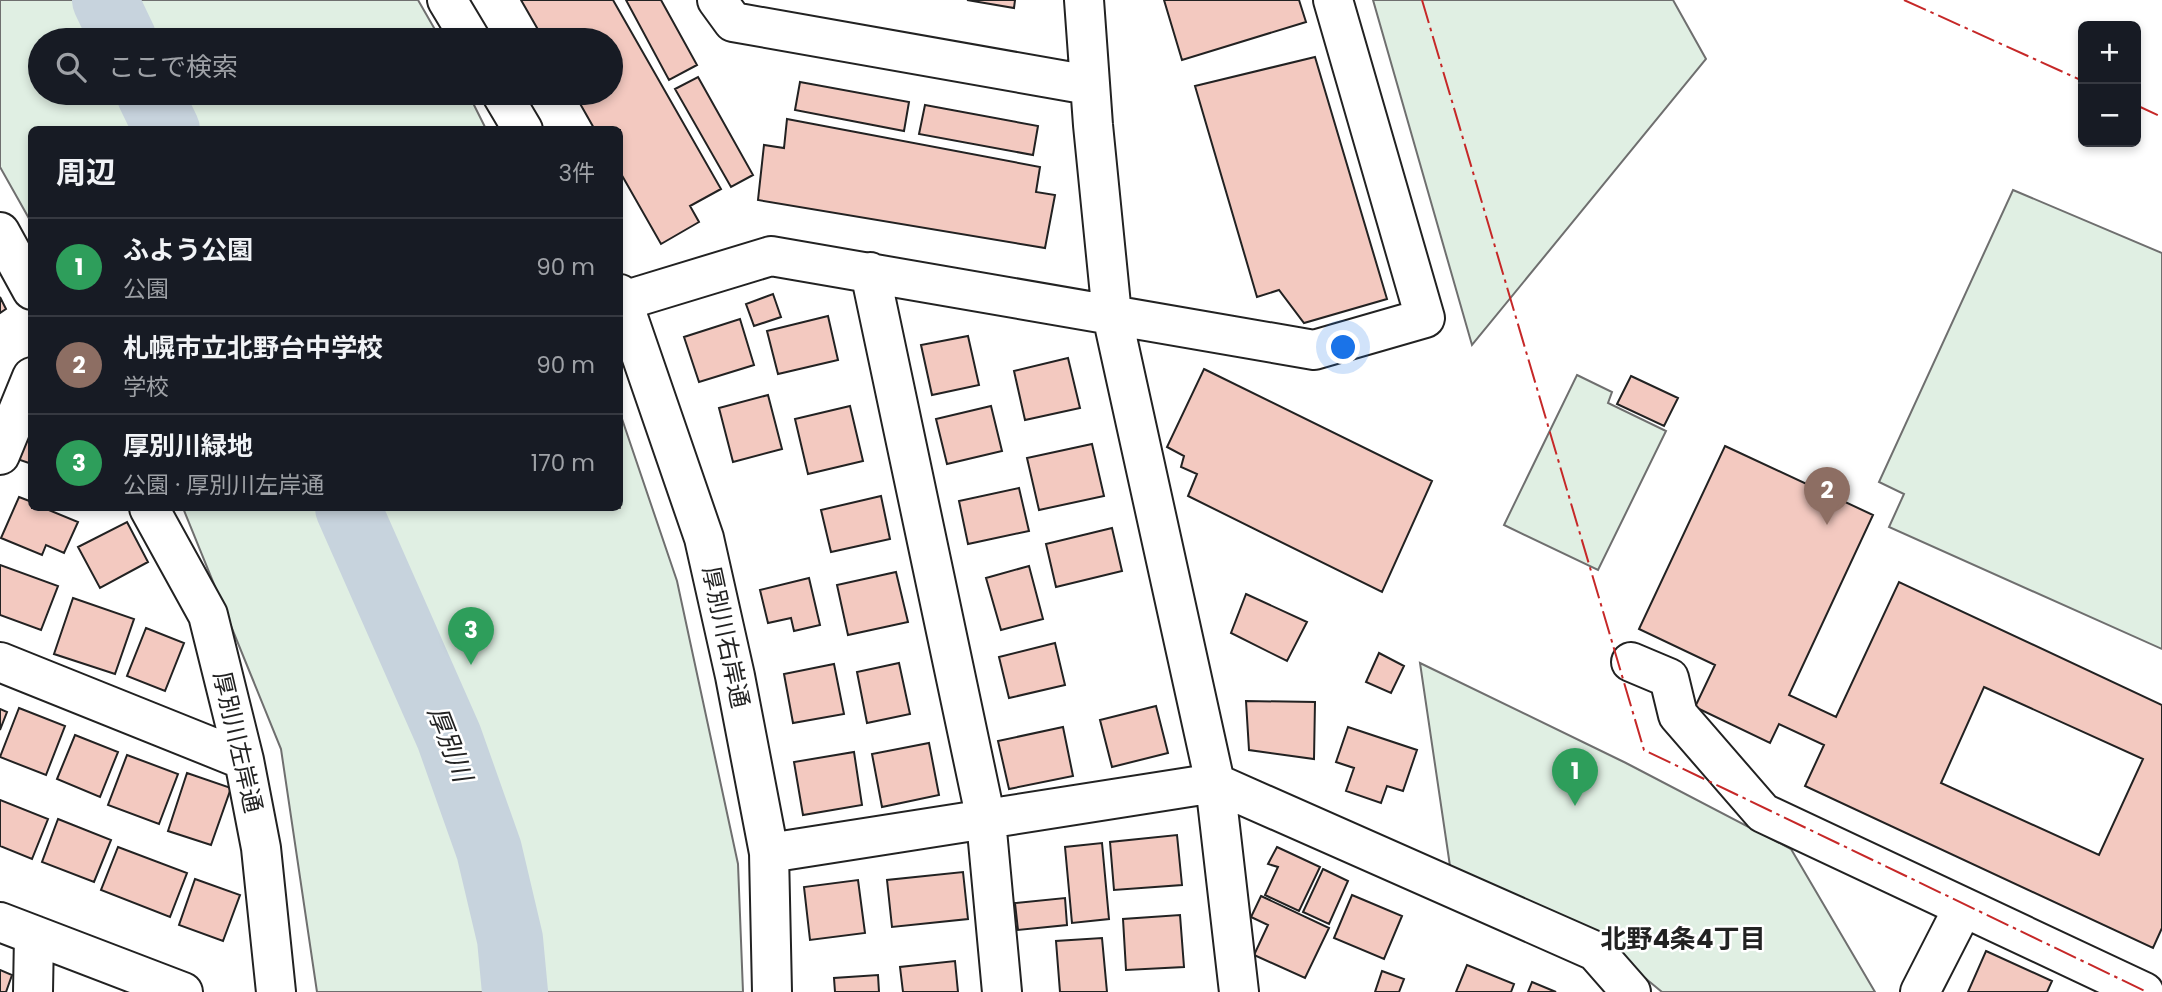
<!DOCTYPE html>
<html lang="ja">
<meta charset="utf-8">
<style>
:root{--surface:#171b24;--page:#242831;--text:#f1f3f6;--muted:#9ea1a6;--line:#363941;--accent:#c62828}
body{margin:0;font-family:Poppins,"Noto Sans JP",sans-serif;background:var(--page);color:var(--text)}
.controls{position:absolute;right:21px;top:21px;display:grid;overflow:hidden;border-radius:10px;box-shadow:0 4px 10px #0003}
.controls button{width:63px;height:63px;display:grid;place-items:center;padding:0;border:0;border-bottom:2px solid var(--line);background:var(--surface);color:var(--text);font:35px sans-serif}
.you{position:absolute;left:1344px;top:348px;width:24px;height:24px;margin:-18px;border:5px solid #fff;border-radius:50%;background:#1a73e8;box-shadow:0 0 0 10px #1a73e833}
.badge{display:grid;place-items:center;width:46px;height:46px;border-radius:50%;background:var(--accent);color:#fff;font-size:23px;font-weight:700}
.pin{position:absolute;translate:-50% -58px;filter:drop-shadow(0 2px 4px #0008)}
.pin::after{content:'';position:absolute;top:37px;width:24px;height:21px;background:inherit;clip-path:polygon(0 0,100% 0,50% 100%)}
.list{margin:0;padding:0;list-style:none}
h2{display:flex;justify-content:space-between;align-items:center;height:91px;margin:0;padding:0 28px;font-size:30px}
h2 small{font-size:23px;font-weight:400;color:var(--muted)}
.list li{display:grid;grid-template-columns:46px 1fr auto;gap:21px;align-items:center;box-sizing:border-box;height:98px;padding:0 28px;border-top:2px solid var(--line)}
.list b{display:block;font-size:26px;white-space:nowrap}
.list p{margin:0;font-size:23px;white-space:nowrap;color:var(--muted)}
.list em{font-size:23px;font-style:normal;color:var(--muted)}
.icon{flex:none;width:38px;height:38px;fill:none;stroke:currentColor;stroke-width:2;stroke-linecap:round;stroke-linejoin:round}
.map{position:relative;flex:none;width:2162px;height:992px;overflow:hidden}
.search{position:absolute;background:var(--surface);box-shadow:0 4px 10px #0003;left:28px;top:28px;width:595px;height:77px;display:flex;align-items:center;gap:18px;box-sizing:border-box;padding:0 24px;border-radius:38px;color:var(--muted);font-size:26px}
.panel{position:absolute;background:var(--surface);box-shadow:0 4px 10px #0003;left:28px;top:126px;width:595px;height:385px;border-radius:10px}
.map>svg:first-child{display:block}
.green{fill:#e0efe3;stroke:#6f6f6f;stroke-width:2}
.lines{fill:none;stroke-linecap:round;stroke-linejoin:round}
.river{stroke:#c7d3dd;stroke-width:66}
.building{fill:#f3c9c0;stroke:#222;stroke-width:2;fill-rule:evenodd}
.minor-casing{stroke:#222;stroke-width:42}
.minor{stroke:#fff;stroke-width:38}
.power{stroke:#c62828;stroke-width:2;stroke-dasharray:24 5 3.5 5;stroke-linecap:butt}
.labels{text-anchor:middle;dominant-baseline:central;stroke-width:5;stroke-linejoin:round;paint-order:stroke}
.street-label{font-size:24px;fill:#222;stroke:#fff}
.water-label{font-size:26px;font-style:italic;fill:#222;stroke:#fff}
.neighbourhood-label{font-size:26px;font-weight:bold;fill:#222;stroke:#fff}
</style>
<div class="map">
<svg width="2162" height="992" viewBox="0 0 2162 992">
<rect width="100%" height="100%" fill="#fff"/>
<path class="green" d="M0 0H418L441 40H40V93H468L486 129 32 130 31 222 0 167Z
M1373 0H1673L1706 59 1472 345Z
M2013 190 2162 253V649L1889 527 1904 494 1879 482Z
M1577 375 1612 392 1608 403 1666 431 1598 570 1504 525Z
M620 413 677 581 738 864 743 992H317L281 749 183 508H620Z
M1420 663 1626 763 1791 849 1875 992H1662L1611 950 1450 866Z"/>
<g class="lines">
<path class="river" d="M105 0 124 40
M149 93 167 130
M348 508 449 737 489 850 510 939 515 992"/>
</g>
<path class="building" d="M521 0H613L721 189 690 206 699 222 661 244 620 172V130H595L574 93H611V40H544Z
M626 0H661L697 65 669 80Z
M967 0H1015L1014 8Z
M1164 0H1299L1306 22 1182 60Z
M1315 57 1387 299 1304 323 1279 290 1257 297 1195 86Z
M698 77 753 175 731 187 675 89Z
M800 82 909 102 904 131 795 110Z
M925 105 1038 126 1033 155 919 134Z
M787 119 1040 167 1036 192 1055 195 1045 248 758 200 764 145 784 148Z
M773 294 781 317 754 326 746 304Z
M0 297 6 309 0 313Z
M828 316 838 360 778 374 767 331Z
M740 319 754 365 699 382 684 337Z
M968 336 979 385 932 395 921 345Z
M1068 358 1080 408 1025 420 1014 371Z
M1204 369 1432 481 1382 592 1188 496 1197 474 1181 467 1184 456 1167 447Z
M1631 376 1678 398 1664 426 1617 404Z
M768 395 782 449 733 462 719 408Z
M850 406 863 461 808 474 795 419Z
M991 406 1002 451 947 464 936 419Z
M32 418V464L17 459Z
M1092 444 1104 496 1039 510 1027 458Z
M1725 446 1873 515 1789 695 1836 717 1899 582 2162 705V928L2153 948 1805 786 1824 745 1779 724 1770 743 1695 707 1715 665 1639 629ZM1984 687 2143 759 2099 855 1941 783Z
M1019 488 1029 531 968 544 959 501Z
M881 496 890 539 831 552 821 510Z
M19 497 32 502V508H44L78 522 64 553 46 545 42 555 1 538Z
M127 522 148 562 100 588 78 547Z
M1112 528 1122 571 1056 587 1046 544Z
M0 565 58 586 41 630 0 615Z
M1029 566 1043 619 1001 630 986 578Z
M896 572 908 622 848 635 837 585Z
M809 578 820 625 794 631 791 618 768 623 760 590Z
M1246 594 1307 622 1287 661 1231 633Z
M73 598 134 619 115 674 54 654Z
M146 628 184 643 165 691 127 676Z
M1055 643 1065 685 1009 698 999 657Z
M1379 653 1404 666 1391 693 1366 682Z
M899 663 910 714 867 723 857 672Z
M834 664 844 714 793 723 784 674Z
M1246 701 1315 702 1314 759 1249 750Z
M1156 706 1168 753 1112 767 1100 720Z
M19 708 65 726 46 775 0 757Z
M0 709 7 712 0 730Z
M1063 727 1073 776 1009 789 998 741Z
M1348 727 1417 750 1403 791 1387 786 1381 803 1346 791 1354 768 1336 762Z
M75 735 118 752 100 797 57 779Z
M929 743 939 795 882 807 872 754Z
M854 752 862 805 803 815 794 762Z
M127 755 178 774 159 824 108 805Z
M187 773 231 788 211 845 168 831Z
M0 800 48 819 32 859 0 846Z
M58 819 111 840 94 882 42 862Z
M1177 835 1182 885 1114 890 1110 842Z
M1102 843 1109 919 1072 923 1065 847Z
M118 847 187 873 170 917 101 890Z
M1277 847 1320 867 1299 911 1265 895 1278 867 1268 864Z
M1323 869 1348 881 1329 924 1303 912Z
M963 872 968 919 892 927 887 880Z
M195 879 240 895 223 941 179 925Z
M858 880 865 933 810 940 804 887Z
M1352 895 1402 916 1384 959 1334 938Z
M1261 896 1329 928 1305 978 1254 955 1268 925 1251 917Z
M1065 898 1067 925 1018 930 1015 903Z
M1180 915 1184 967 1126 970 1123 919Z
M1102 938 1107 992H1060L1056 941Z
M1986 951 2052 981 2047 992H1968Z
M955 961 958 992H903L900 967Z
M1467 965 1514 984 1511 992H1456Z
M0 970 12 975 6 992H0Z
M1382 971 1404 979 1399 992H1375Z
M878 975 879 992H835L834 978Z
M1532 982 1556 992H1528Z"/>
<g class="lines">
<defs>
<path id="minor" d="M447 0 471 40
M717 0 733 22 1089 85
M1084 0 1093 125 1112 315 1215 783 1239 992
M501 93 523 130
M0 232 32 290
M870 272 986 820 1002 992
M620 294 704 538 735 676 769 853 772 992
M623 301 771 256 1314 350 1425 318 1333 0
M0 455 32 377
M149 508 208 615 244 760 261 848 276 992
M0 662 244 760
M1631 662 1669 678 1678 715 1763 813 2144 992
M769 853 1215 783 1595 951 1631 992
M0 922 183 992
M33 992 34 935
M1920 992 1963 908"/>
</defs>
<use href="#minor" class="minor-casing"/>
<use href="#minor" class="minor"/>
<path class="power" d="M1422 0 1644 750 2147 992
M1904 0 2083 81
M2136 105 2162 117"/>
</g>
<g class="labels">
<g class="street-label">
<text transform="translate(726 637) rotate(78)">厚別川右岸通</text>
<text transform="translate(238 742) rotate(77)">厚別川左岸通</text>
</g>
<g class="water-label">
<text transform="translate(450 744) rotate(69)">厚別川</text>
</g>
<g class="neighbourhood-label">
<text x="1683" y="939">北野4条4丁目</text>
</g>
</g>
</svg>
<div class="controls">
<button>+</button>
<button>−</button>
</div>
<div class="you"></div>
<div class="pin badge" style="left:1575px;top:806px;background:#2e9e5b">1</div>
<div class="pin badge" style="left:1827px;top:525px;background:#8d6e63">2</div>
<div class="pin badge" style="left:471px;top:665px;background:#2e9e5b">3</div>
<div class="search"><svg class="icon" aria-label="search" viewBox="0 0 24 24"><circle cx="10" cy="10" r="6"/><path d="M15 15l6 6"/></svg>ここで検索</div>
<section class="panel">
<h2>周辺<small>3件</small></h2>
<ul class="list">
<li><span class="badge" style="background:#2e9e5b">1</span><div><b>ふよう公園</b><p>公園</p></div><em>90 m</em></li>
<li><span class="badge" style="background:#8d6e63">2</span><div><b>札幌市立北野台中学校</b><p>学校</p></div><em>90 m</em></li>
<li><span class="badge" style="background:#2e9e5b">3</span><div><b>厚別川緑地</b><p>公園 · 厚別川左岸通</p></div><em>170 m</em></li>
</ul>
</section>
</div>
